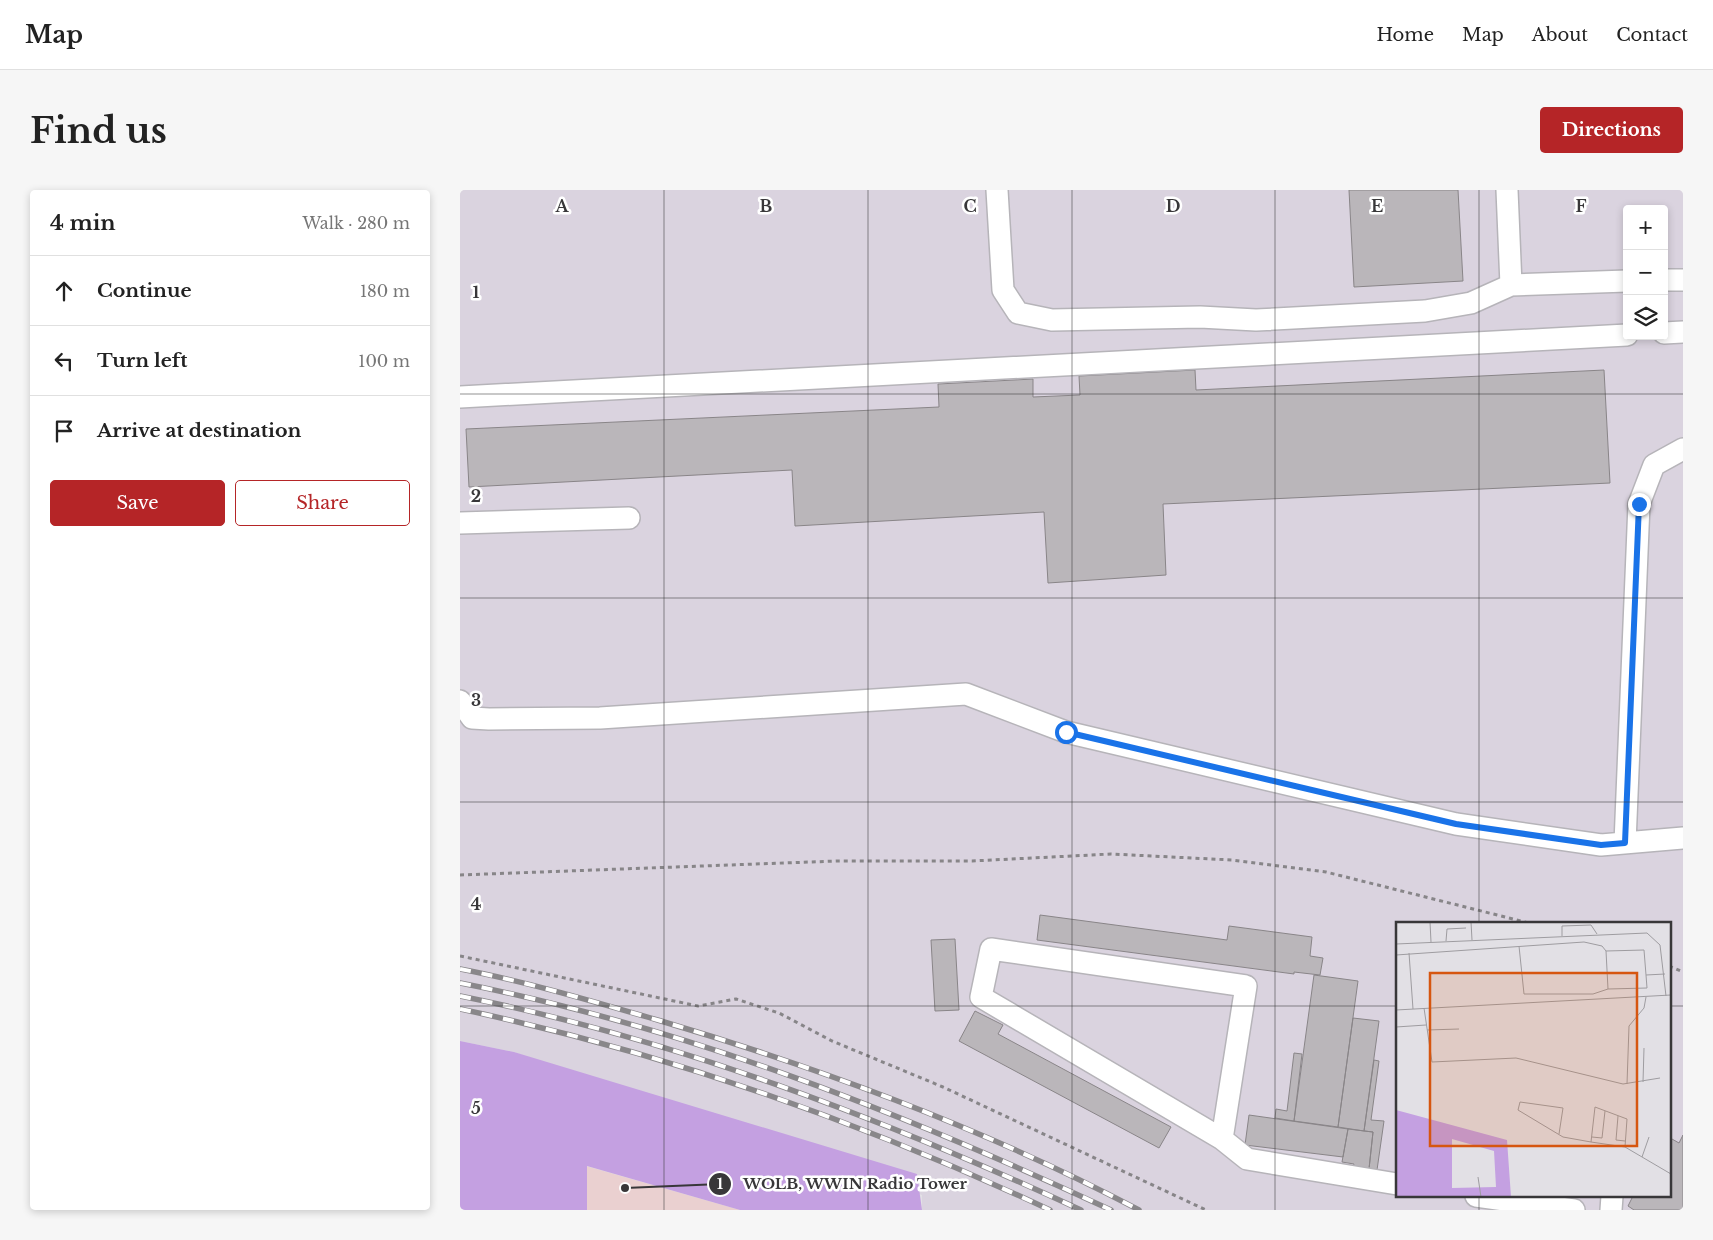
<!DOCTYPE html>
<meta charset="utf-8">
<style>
:root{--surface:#fff;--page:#f6f6f6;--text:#222;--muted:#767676;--line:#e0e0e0;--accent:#b52527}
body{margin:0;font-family:"Libre Baskerville",serif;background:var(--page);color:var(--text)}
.controls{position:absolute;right:15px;top:15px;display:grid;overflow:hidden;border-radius:5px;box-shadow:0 2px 8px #0003}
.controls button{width:45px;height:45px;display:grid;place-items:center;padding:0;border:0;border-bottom:1px solid var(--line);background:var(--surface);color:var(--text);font:25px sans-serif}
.stop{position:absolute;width:15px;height:15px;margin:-11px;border:4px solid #1a73e8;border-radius:50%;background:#fff}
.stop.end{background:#1a73e8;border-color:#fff;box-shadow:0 1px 5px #0008}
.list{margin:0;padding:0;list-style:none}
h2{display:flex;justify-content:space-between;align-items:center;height:65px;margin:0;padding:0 20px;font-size:21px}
h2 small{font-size:16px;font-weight:400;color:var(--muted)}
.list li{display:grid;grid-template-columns:32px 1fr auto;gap:15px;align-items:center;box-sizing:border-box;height:70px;padding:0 20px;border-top:1px solid var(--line)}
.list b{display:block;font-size:19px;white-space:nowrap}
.list em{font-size:16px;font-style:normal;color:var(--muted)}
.actions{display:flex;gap:10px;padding:15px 20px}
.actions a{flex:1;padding:11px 0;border:1px solid var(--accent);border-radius:5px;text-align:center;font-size:18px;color:var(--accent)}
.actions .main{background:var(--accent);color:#fff}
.icon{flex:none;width:28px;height:28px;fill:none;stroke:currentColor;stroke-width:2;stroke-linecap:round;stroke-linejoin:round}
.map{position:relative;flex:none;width:1223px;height:1020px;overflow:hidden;border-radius:5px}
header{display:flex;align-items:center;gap:30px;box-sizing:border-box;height:70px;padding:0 25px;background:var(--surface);border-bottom:1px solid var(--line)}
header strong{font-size:24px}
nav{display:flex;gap:28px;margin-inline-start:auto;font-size:18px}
.intro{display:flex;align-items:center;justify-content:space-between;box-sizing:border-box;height:120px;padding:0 30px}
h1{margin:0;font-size:35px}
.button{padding:12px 22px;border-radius:5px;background:var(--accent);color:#fff;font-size:18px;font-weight:700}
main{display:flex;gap:30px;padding:0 30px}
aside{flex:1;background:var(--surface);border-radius:5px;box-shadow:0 2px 8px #0003}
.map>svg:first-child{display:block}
.commercial{fill:#ead0d0}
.built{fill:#dad3df;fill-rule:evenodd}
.green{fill:#c4a0e1}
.building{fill:#bab6ba;stroke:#898588}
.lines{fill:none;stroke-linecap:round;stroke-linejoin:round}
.minor-casing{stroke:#b6b4b9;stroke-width:24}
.path{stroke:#878588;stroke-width:3;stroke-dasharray:4 4;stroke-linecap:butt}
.minor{stroke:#fff;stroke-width:21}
.rail-casing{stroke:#89878a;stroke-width:5.5}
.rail{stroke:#fff;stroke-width:4;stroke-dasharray:11;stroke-linecap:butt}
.route{stroke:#1a73e8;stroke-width:6}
.grid{fill:none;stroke:#383739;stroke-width:1;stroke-opacity:0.55}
.inset-road{fill:none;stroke:#9e9ca0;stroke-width:1}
.view{fill:#d65610;fill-opacity:0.15;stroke:#d65610;stroke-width:2.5}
.inset-edge{fill:none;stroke:#383739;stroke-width:2.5}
.grid-label{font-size:16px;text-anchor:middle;font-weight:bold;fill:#383739;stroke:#fff;stroke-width:5;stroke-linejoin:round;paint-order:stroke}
.leader{fill:none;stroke:#383739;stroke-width:2}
.callout-dot{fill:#383739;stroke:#fff;stroke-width:2}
.mark-label{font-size:15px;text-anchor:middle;font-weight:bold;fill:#fff}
.callout-label{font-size:15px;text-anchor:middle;font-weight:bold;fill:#383739;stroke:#fff;stroke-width:5;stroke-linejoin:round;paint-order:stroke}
</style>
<header>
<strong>Map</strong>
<nav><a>Home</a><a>Map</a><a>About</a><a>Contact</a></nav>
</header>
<div class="intro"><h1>Find us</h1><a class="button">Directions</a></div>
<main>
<aside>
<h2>4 min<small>Walk · 280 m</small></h2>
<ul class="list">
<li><svg class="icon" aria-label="ahead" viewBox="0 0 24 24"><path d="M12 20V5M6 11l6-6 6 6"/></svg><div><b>Continue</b></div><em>180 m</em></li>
<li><svg class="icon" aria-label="left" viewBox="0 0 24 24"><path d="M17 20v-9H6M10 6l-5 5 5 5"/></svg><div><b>Turn left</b></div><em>100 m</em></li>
<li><svg class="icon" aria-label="arrive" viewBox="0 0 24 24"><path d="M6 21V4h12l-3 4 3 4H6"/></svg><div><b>Arrive at destination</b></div></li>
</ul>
<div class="actions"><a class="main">Save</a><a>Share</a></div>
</aside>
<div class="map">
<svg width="1223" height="1020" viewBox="0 0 1223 1020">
<rect width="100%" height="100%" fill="#e2e0e5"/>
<path class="commercial" d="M126 976 280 1020H127Z"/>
<path class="built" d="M0 0H1223V1020H462V1005L54 862 0 851ZM1167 19H1204V146H1167ZM937 734H1209V1006H937Z"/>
<path class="green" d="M0 851 54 862 457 984 462 1020H280L127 976V1020H0Z"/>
<path class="building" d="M889 0H998L1003 91 894 97Z
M735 180 736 200 1144 180 1150 293 703 314 706 385 588 393 584 322 335 336 332 280 9 297 6 239 479 217 478 194 573 189V207L620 205 619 186Z
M580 725 767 750 769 736 852 747 850 766 863 768 860 785 834 782V784L577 750Z
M495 749 499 820 475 821 471 750Z
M854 785 898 791 878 937 834 931Z
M515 821 543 835 538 844 711 937 699 958 499 851Z
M893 828 919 831 904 941 878 937Z
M834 863 842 864 834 931 815 928 816 919 827 921Z
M914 870 919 871 911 930 924 931 917 980 909 979 913 942 904 941Z
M789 925 888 939 883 967 785 955Z
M888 939 913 942 909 979 893 977 894 974 882 972Z
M1223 945V1020H1174L1168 1016 1173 1006H1209V953L1212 949 1219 953Z"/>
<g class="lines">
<defs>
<path id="minor" d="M537 0 543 100 558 123 592 130 740 127 796 130 965 121 1011 113 1051 95
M1047 0 1051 95 1167 91
M1204 90H1223
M1204 143 1223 142
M0 207 1167 145
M0 333 169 328
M0 511 12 528 29 529 140 528 506 504 606 542 996 634 1141 655 1223 648
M1165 653 1179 314 1194 275 1223 259
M762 949 786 796 531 759 521 807 762 949 787 969 937 994
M1016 1006 1114 1020
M1151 1020 1152 1006"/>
</defs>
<use href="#minor" class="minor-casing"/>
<path class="path" d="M0 685 377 671H512L651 664 772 670 866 682 1073 734
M0 766 238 816 276 809 319 823 372 851 483 897 746 1020
M1209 776 1223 782"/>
<use href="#minor" class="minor"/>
<defs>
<path id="rail" d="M0 779C68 792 135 812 201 831 363 879 530 941 679 1020
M0 793C226 837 443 923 651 1020
M0 806C215 849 422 928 621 1020
M0 819C204 862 402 932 590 1020"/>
</defs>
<use href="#rail" class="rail-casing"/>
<use href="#rail" class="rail"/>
</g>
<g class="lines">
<path class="route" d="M606 542 996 634 1141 655 1165 653 1179 314"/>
</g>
<path class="grid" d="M204 0V1020M408 0V1020M612 0V1020M815 0V1020M1019 0V734M0 204H1223M0 408H1223M0 612H1223M0 816H937M1209 816H1223M1019 1006V1020"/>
<g transform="translate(936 732)">
<rect width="275" height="275" fill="#e2e0e5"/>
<path d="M0 188 111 218 115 275H0ZM56 217 98 229 100 265 56 266Z" fill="#c4a0e1" fill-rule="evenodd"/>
<path class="inset-road" d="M34 0 35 20M75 0 76 18M166 14V4L195 3 201 12M50 19 51 7 70 6M0 22 251 11 264 23 270 74M123 24 128 72H197L212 67M13 31 17 87M0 33 188 20 206 24 210 29M250 53 248 28 210 29 212 67 251 66 250 53 269 52M28 86 36 140 120 136 227 162 264 156M0 88 275 73M0 105 30 103M31 108 63 107M247 160 248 126M231 162 233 104 248 86 250 75M222 194 220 218 229 219M163 212 167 186 124 180 122 188 167 215 195 220 199 185 231 197 229 225 275 252M196 215 206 216 209 189M195 220 229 225M246 235 253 215M82 255 85 275"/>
<path class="view" d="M34 51H241V224H34Z"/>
<rect width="275" height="275" class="inset-edge"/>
</g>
<g class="grid-label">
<text x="102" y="22">A</text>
<text x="306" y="22">B</text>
<text x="510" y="22">C</text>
<text x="713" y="22">D</text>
<text x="917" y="22">E</text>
<text x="1121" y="22">F</text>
<text x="16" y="108">1</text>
<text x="16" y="312">2</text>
<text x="16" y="516">3</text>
<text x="16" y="720">4</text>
<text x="16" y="924">5</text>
</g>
<path class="leader" d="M165 998L260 994"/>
<g class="callout-dot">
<circle cx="165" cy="998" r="5"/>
<circle cx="260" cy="994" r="12"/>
</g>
<g class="mark-label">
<text x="260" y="999">1</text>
</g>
<g class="callout-label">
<text x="395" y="999">WOLB, WWIN Radio Tower</text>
</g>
</svg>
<div class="controls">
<button>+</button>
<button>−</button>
<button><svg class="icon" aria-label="layers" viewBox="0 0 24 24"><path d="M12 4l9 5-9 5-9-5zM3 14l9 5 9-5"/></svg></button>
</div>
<div class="stop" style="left:606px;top:542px"></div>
<div class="stop end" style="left:1179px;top:314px"></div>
</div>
</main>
